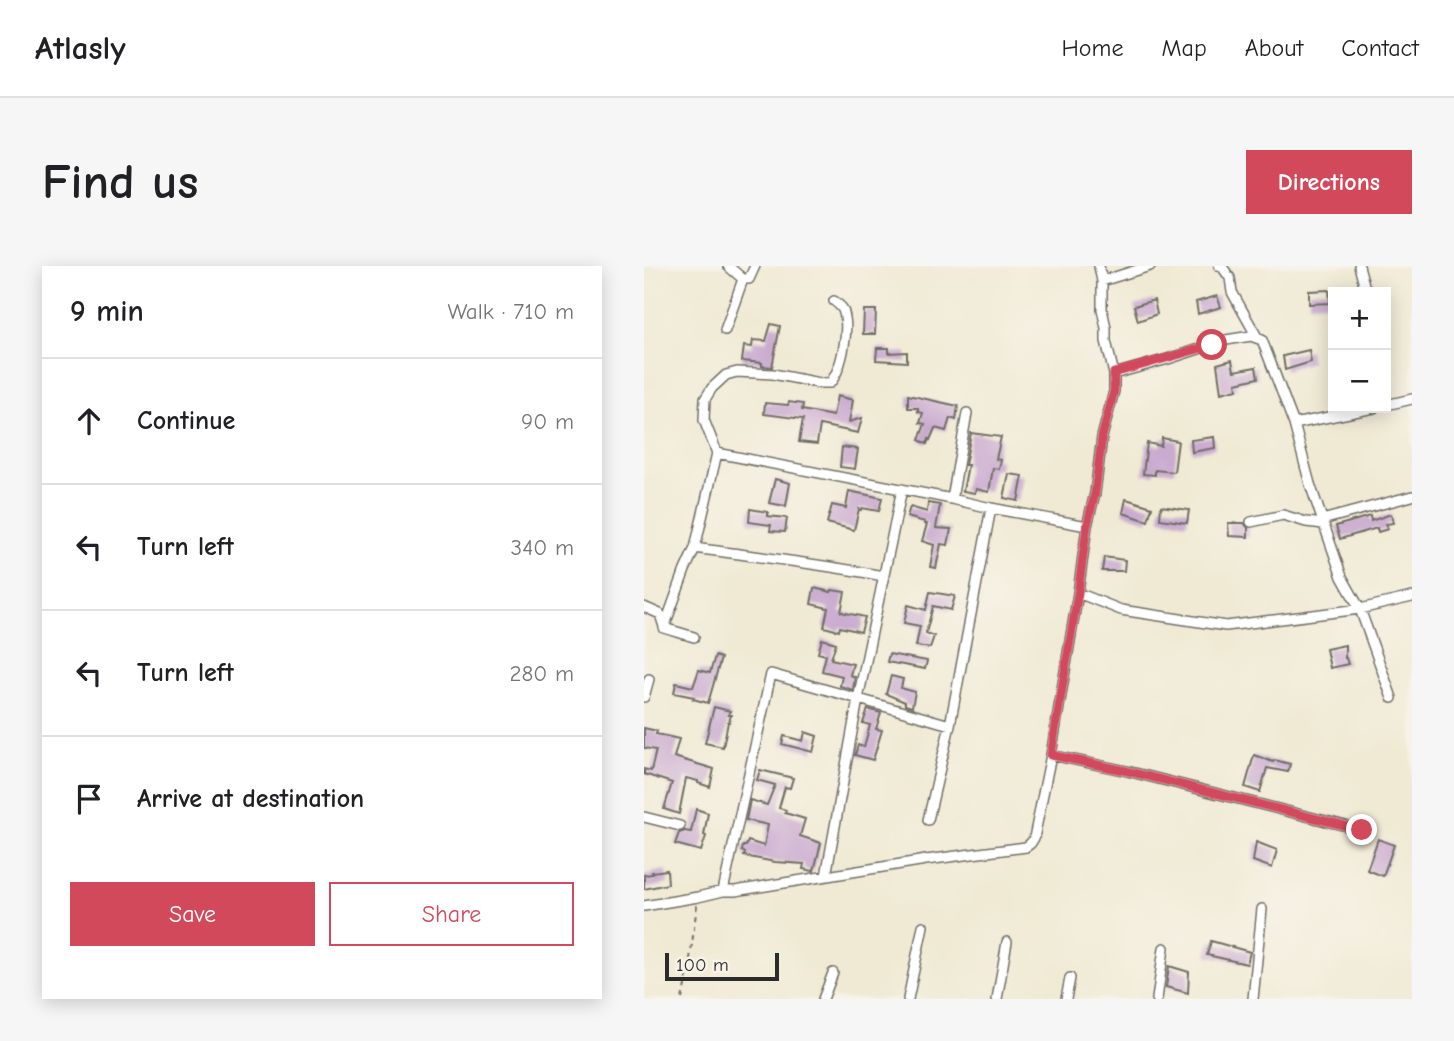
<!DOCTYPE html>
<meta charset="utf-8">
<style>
:root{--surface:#fff;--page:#f6f6f6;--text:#202124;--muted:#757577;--line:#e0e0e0;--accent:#d1495b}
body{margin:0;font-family:"Comic Neue",sans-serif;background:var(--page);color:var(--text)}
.controls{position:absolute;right:21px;top:21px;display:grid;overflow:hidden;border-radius:0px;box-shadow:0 4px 18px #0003}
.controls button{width:63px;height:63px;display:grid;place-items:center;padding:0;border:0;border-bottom:2px solid var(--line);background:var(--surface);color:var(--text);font:35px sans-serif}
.scale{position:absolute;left:21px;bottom:18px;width:114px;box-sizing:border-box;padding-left:7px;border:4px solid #2b2b2b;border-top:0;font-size:19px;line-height:24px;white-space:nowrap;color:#2b2b2b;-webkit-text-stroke:5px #f7f3e8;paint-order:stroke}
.stop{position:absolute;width:21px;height:21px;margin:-16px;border:5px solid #d1495b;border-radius:50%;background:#fff}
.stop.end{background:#d1495b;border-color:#fff;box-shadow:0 2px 7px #0008}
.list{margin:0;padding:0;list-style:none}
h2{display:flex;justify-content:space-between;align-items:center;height:91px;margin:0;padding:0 28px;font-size:30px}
h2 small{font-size:23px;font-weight:400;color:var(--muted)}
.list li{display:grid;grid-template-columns:46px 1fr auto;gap:21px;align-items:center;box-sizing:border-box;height:126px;padding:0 28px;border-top:2px solid var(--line)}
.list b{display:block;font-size:26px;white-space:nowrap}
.list em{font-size:23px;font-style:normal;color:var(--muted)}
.actions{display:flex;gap:14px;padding:21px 28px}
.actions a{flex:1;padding:16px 0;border:2px solid var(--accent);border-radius:0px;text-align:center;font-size:24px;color:var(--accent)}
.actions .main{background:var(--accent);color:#fff}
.icon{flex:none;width:38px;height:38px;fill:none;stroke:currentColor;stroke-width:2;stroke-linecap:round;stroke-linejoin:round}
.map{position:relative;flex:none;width:768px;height:733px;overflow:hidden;border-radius:0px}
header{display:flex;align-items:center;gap:42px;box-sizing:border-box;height:98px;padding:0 35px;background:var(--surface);border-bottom:2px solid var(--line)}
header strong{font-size:33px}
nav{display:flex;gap:38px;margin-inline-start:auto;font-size:24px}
.intro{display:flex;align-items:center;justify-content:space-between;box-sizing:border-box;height:168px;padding:0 42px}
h1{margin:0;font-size:49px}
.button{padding:18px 32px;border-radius:0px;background:var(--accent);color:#fff;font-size:24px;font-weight:700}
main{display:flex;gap:42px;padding:0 42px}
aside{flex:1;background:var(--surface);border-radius:0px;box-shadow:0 4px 18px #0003}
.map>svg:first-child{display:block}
.building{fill:#caabd0}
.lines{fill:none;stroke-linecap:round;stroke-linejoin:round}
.minor-casing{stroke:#706e66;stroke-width:12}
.path{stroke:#706e66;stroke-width:2;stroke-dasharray:5 5;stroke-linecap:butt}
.minor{stroke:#fff;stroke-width:9}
.route{stroke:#d1495b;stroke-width:9}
</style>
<header>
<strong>Atlasly</strong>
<nav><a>Home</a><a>Map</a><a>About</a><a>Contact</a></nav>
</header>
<div class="intro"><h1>Find us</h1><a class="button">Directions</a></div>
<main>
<aside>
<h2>9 min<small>Walk · 710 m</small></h2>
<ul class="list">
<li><svg class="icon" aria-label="ahead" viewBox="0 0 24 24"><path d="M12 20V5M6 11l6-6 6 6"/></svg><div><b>Continue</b></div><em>90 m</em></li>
<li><svg class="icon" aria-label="left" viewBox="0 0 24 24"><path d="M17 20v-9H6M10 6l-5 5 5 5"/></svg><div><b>Turn left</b></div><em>340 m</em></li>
<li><svg class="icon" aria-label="left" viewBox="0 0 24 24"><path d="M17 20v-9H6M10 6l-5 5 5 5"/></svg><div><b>Turn left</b></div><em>280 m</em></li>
<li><svg class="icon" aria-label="arrive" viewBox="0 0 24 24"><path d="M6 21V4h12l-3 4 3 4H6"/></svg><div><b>Arrive at destination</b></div></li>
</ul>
<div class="actions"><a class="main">Save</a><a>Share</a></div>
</aside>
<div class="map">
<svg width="768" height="733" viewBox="0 0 768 733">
<rect width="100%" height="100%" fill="#f7f3e8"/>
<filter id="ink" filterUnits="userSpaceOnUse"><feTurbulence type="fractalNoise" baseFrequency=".0143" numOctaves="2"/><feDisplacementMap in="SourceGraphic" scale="14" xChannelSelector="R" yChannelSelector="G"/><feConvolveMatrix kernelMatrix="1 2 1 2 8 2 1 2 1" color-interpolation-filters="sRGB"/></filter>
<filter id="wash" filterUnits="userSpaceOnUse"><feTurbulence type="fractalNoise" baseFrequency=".00686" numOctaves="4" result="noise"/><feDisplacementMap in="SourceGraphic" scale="28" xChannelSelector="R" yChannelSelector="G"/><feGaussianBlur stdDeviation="1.57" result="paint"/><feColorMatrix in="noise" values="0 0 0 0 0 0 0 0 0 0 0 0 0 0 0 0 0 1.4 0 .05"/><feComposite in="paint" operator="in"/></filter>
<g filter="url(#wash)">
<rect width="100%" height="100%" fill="#f0ead4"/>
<g id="blocks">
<path class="building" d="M685 24 686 37 665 38V25Z
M573 30 577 41 554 48 552 36Z
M510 34 513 48 494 55 490 40Z
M220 44H232L231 68H219Z
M127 58 136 60 128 101 118 100V97L98 95 100 80 108 81 109 74 122 75Z
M233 82H245V87L263 86V96L232 94Z
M665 84 667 96 641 104 639 90Z
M588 94 590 105 612 101 614 112 592 117 593 123 577 127 573 98Z
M264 129 314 140 312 154 306 152 302 165 291 162 286 174 285 173 283 178 275 174 281 158 276 157 279 147 274 146V142H264Z
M193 130 209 134 205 156 218 152 214 167 176 159 173 178 155 176 159 153 120 148 121 137 144 139 145 136 159 138 158 144 189 150Z
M327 167 357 171 352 193 357 194 355 203 349 202 345 226 332 223 331 227 319 225 324 199H321Z
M570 171 571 182 548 186 547 174Z
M518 172 534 175 530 206 511 204V209L499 208 503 177 517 180Z
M198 181 214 183 211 203 196 201Z
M365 208 379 210 374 235 360 232Z
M131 213 146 217 142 240 125 237Z
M205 225 238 232 235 245 218 242 217 244 215 243 210 264 183 257 188 239 202 242Z
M482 233 508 241 504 255 479 247Z
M284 237 296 239 292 262 307 263 304 279 297 278 292 302 286 301 290 279 278 275 283 258H281V256L263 251 266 241 283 246Z
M517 240 545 244 543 257 516 253Z
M106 243 124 246 123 250 143 252 141 266 126 265 127 259 105 256Z
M747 248 749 257 742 258 744 263 734 266 733 262 696 273 692 260 726 250 727 255Z
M584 257H600L604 262V271L585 270Z
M460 291 481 294 480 305H458Z
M170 322 187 326 188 324 201 326 197 346 221 351 217 366 196 361 195 365 180 361 184 342 167 338Z
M286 326 311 330 307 344 289 340 282 367 290 370 286 382 272 380 276 360 260 357 264 339 282 344Z
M178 373 192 377 187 393 209 398 206 409 211 411 209 424 196 420 198 410 178 405 182 389 174 387Z
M701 379V392H702L704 398 686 402 682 383Z
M245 388 283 395 281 403 243 396Z
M71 390 77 392 64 437 49 433 50 431 30 427 32 417 49 421 55 404 66 407Z
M247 410 259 413 257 422 271 426 268 441 261 439V436L242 428Z
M70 441 86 445 84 449H87L85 456H84L79 481 61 477Z
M224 443 237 447 232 463 238 464 229 494 211 489 214 479 220 481 226 459 219 457Z
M0 462 13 465 12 468 35 473 30 491 70 503 66 521 54 517V515L42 512 35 548 20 543 28 517 0 508V503L7 505 12 484 0 482Z
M161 466 173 470 169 486 138 478 140 470 159 475Z
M610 489 629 496 631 494 646 498 644 506 623 502 616 526 601 521Z
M116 504 149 512 146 522 141 521 135 542 142 544 141 547 161 553 156 570 177 577 170 605 159 603 160 598 131 596 100 590 101 587 98 585 99 580H102L104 575 120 580 124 559 102 554 106 534 123 539 131 519 113 514Z
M52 543 64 547 60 569 62 570 57 585 31 578 35 567 41 565 47 566Z
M734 573 750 579 739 610 723 604Z
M612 576 633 584 628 602 609 595Z
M23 604 24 618 0 623V609L9 608 8 606Z
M567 675 606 686 603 698 563 689Z
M525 700 545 706 544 727 522 721Z"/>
</g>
</g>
<g filter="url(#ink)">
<use href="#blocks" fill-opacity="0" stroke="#706e66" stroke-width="2"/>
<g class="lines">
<defs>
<path id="minor" d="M84 0 99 13
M575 0 579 2 586 12 588 26 613 71
M715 0 722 26
M458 15 506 0
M81 64 99 13H105L111 0
M470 108 524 93 582 74 607 70 618 74 650 158 666 218 698 311 716 343 748 432
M742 139 768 133
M650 158 730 142
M73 187 308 233 347 242 443 260
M308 233 323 147
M678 254 768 230
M607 256 639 249 662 256 680 258
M51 282C114 291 177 298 239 310
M434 327 477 344 582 360 716 343 768 331
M0 341 16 348 20 361
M20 362 41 304 51 282 73 187 60 154 61 133 68 122 82 109 93 106 129 108 175 117H186C198 103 207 59 198 42 196 40 192 36 190 35
M20 362 50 371
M0 431 5 413
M407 489 483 505 718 564
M0 551 36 560
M284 554 306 459 347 242
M182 610 214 433 258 223
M79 625 127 408 306 459
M0 640 54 631 79 625H91L282 594 382 581 387 577 390 572 407 489 434 327 443 260 451 227 458 171 470 125V108L462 75V62L458 43V15L455 0
M179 733 189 707
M264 733 279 660
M353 733 363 676
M422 733 426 712
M513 733 520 682
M609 733 618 643"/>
</defs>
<use href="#minor" class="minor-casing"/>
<path class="path" d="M38 733 45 701 53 639"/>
<use href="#minor" class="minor"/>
</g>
</g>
<g class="lines" filter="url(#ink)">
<path class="route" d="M568 79 470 107V125L458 171 451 227 443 260 434 327 407 489 483 505 718 564"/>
</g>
</svg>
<div class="controls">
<button>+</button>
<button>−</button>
</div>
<div class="scale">100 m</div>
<div class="stop" style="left:568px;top:79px"></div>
<div class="stop end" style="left:718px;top:564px"></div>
</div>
</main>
